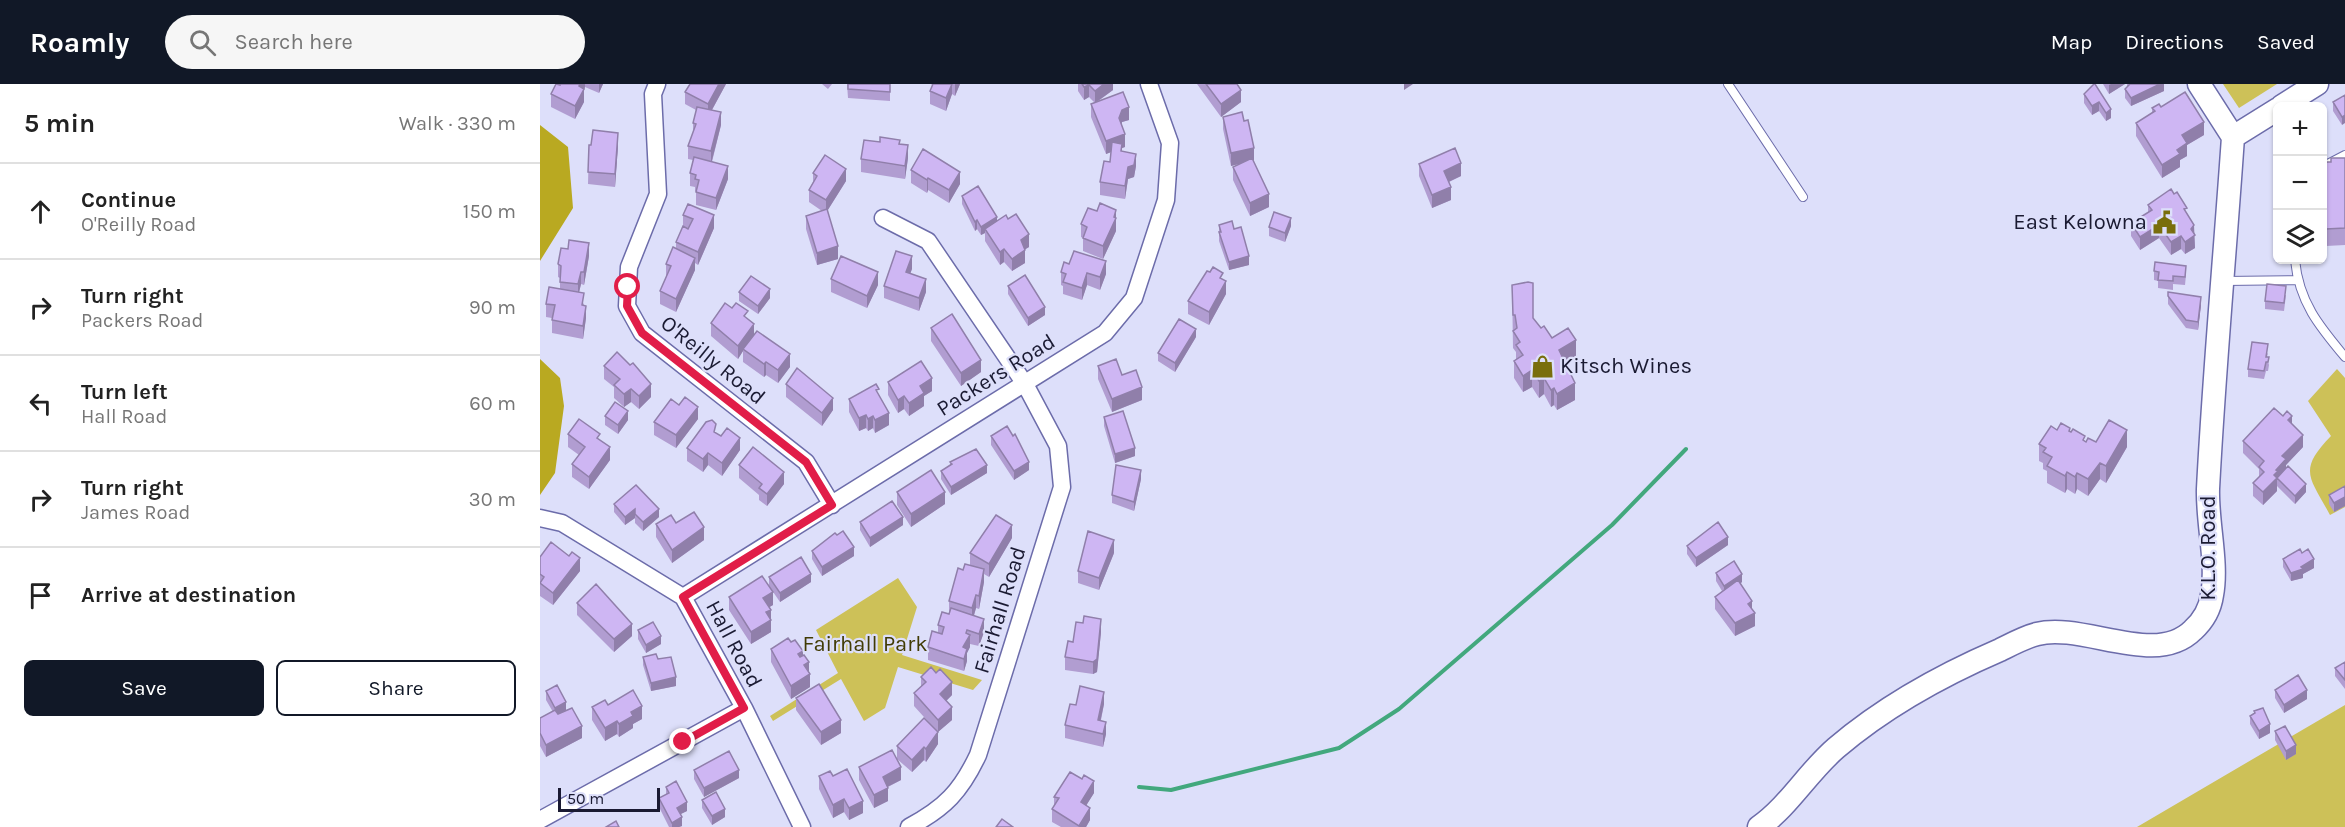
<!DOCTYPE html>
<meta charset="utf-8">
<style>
:root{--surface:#fff;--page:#f6f6f6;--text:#222;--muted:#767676;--line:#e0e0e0;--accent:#111827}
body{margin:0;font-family:Karla,sans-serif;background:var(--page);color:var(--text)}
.controls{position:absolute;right:18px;top:18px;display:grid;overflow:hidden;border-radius:9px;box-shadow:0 2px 4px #0004}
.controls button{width:54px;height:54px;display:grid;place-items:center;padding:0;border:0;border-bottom:2px solid var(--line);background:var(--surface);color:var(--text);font:30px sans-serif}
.scale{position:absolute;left:18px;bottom:15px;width:102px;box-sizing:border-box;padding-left:6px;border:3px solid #1a1a32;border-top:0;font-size:16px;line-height:21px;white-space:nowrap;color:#1a1a32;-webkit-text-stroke:4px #dddffa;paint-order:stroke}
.stop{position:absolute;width:18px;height:18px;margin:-14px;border:4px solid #e11d48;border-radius:50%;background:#fff}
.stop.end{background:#e11d48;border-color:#fff;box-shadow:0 2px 6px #0008}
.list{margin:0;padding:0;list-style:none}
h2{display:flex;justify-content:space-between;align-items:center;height:78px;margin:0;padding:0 24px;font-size:26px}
h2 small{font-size:20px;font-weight:400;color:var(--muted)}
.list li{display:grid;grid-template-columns:39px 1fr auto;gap:18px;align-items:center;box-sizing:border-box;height:96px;padding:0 24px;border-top:2px solid var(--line)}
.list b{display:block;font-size:22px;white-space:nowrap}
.list p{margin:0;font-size:20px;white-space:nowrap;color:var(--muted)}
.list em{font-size:20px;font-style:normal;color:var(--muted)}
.actions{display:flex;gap:12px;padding:18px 24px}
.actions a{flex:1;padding:14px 0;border:2px solid var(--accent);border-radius:9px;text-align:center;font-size:21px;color:var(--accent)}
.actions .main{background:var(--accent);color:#fff}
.icon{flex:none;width:33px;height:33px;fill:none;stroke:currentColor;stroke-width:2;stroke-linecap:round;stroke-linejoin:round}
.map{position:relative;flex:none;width:1805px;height:743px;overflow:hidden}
header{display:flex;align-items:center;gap:36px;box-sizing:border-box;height:84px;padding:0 30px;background:var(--accent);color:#fff}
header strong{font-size:28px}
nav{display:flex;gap:33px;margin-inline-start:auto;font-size:21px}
.search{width:420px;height:54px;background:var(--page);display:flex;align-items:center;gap:15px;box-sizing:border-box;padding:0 21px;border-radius:33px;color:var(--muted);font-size:22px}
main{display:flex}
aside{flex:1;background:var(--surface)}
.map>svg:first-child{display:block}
.green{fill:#cdc158}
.forest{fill:#b9a921}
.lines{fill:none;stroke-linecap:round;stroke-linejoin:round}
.stream{stroke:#42a87d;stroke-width:4}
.lane-casing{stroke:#6c6caa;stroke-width:10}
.street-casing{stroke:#6c6caa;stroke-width:19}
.secondary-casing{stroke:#6c6caa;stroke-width:25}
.lane{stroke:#fff;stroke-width:8}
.street{stroke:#fff;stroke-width:16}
.secondary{stroke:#fff;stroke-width:22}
.wall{fill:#b19dd1}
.shaded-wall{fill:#907faa}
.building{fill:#ceb6f3;stroke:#907faa;stroke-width:1.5}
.route{stroke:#e11d48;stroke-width:8}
.labels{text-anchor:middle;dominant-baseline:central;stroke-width:4.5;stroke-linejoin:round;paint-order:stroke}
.poi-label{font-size:22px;fill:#1a1a32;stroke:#dddffa;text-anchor:end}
.street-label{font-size:22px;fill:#1a1a32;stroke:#dddffa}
.park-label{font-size:22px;fill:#413b04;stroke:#dddffa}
</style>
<header>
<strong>Roamly</strong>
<div class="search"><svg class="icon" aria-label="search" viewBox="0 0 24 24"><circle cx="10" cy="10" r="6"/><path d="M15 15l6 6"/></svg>Search here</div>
<nav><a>Map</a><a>Directions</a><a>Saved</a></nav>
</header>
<main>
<aside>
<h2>5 min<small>Walk · 330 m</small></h2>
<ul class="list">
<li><svg class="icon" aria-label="ahead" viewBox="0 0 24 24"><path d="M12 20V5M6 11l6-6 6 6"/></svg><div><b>Continue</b><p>O'Reilly Road</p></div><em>150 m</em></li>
<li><svg class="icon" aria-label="right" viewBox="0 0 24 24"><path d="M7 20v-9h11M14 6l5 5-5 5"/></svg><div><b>Turn right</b><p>Packers Road</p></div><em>90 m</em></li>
<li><svg class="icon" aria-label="left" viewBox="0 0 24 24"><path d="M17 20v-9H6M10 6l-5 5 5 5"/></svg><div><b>Turn left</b><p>Hall Road</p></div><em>60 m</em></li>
<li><svg class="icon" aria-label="right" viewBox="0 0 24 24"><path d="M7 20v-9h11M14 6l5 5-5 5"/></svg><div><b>Turn right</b><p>James Road</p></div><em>30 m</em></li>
<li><svg class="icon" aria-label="arrive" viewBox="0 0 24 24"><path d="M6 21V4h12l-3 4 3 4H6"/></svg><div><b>Arrive at destination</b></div></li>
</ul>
<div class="actions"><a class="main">Save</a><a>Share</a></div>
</aside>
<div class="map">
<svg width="1805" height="743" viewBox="0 0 1805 743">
<rect width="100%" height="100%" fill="#dddffa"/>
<path class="green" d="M1683 0H1737L1699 24Z
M1797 285 1805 294V423L1790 431C1770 393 1757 387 1791 352L1768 317Z
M358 494 377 523 362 571 442 596 433 606 358 583 345 624 324 637 301 595 233 637 230 632 298 589 276 546Z
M1805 621V743H1597Z"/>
<path class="forest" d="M0 41 28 63 33 124 0 177Z
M0 275 20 294 24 322 15 389 0 411Z"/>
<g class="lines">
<path class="stream" d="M599 703 631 706 799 664 859 625 1072 441 1146 365"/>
<defs>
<path id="lane" d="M1188 0 1263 113
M1782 83 1805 71
M1755 176C1759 218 1779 242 1805 273
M1684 197 1758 196"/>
<path id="street" d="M117 0 113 10 118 110 89 183 87 222 102 249 266 378 292 421
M343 134 388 157 485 300 518 362 522 403 438 671C421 707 405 724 369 743
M0 434 22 439 143 513 204 624 262 743
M143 513 565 249 594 214 626 116 630 59 609 0
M0 736 204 624"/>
<path id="secondary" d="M1659 0 1693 53
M1742 22 1777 0
M1693 53 1738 25
M1219 743C1249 722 1268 688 1296 664 1344 623 1402 591 1460 566 1472 560 1485 553 1497 550 1543 538 1615 584 1653 546 1664 536 1670 525 1672 511 1678 479 1667 439 1668 405 1674 288 1685 170 1693 53"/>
</defs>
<use href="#lane" class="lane-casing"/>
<use href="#street" class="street-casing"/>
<use href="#secondary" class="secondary-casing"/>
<use href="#lane" class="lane"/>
<use href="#street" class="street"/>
<use href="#secondary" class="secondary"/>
</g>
<path class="wall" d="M20 0H63L59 9 45 3 44 6V18L35 35 11 23V10Z
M150 0H186L172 26 181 41 172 78 188 95 176 126 156 121V108L155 107V103L150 102V89L153 76 148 75V62L153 50V39L156 26 145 20V8Z
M282 0H292L288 5Z
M307 0H350V17L308 14Z
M391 0H420L415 12 412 10 406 27 390 20V7L393 2Z
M538 0H573V6L557 18 589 36 582 38V41L585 63 582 64V68L596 82 594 93 588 95 585 115 560 111V98L570 78 571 68 566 70 551 33V20L555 19 549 13 544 16 538 7Z
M657 0H697L701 18 681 33Z
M1554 0 1571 34 1566 37 1559 27 1552 31 1544 19V10Z
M1563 0H1585L1569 10Z
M1587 0H1624V7L1591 22 1585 14V5L1587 3Z
M1805 11 1802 41 1793 27V18Z
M1621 23 1664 51 1647 61V72L1640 76V83L1622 94 1596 52V39L1612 29V24Z
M683 33 714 76 713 77 729 123 710 132 693 96V83L699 80 691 82 683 45Z
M360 60 368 74 365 95 321 88V75Z
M49 61 78 62 75 103 48 100Z
M1805 74V161L1786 162 1785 150H1782V84L1791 78Z
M879 80 921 92 909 98 911 116 892 124 879 92Z
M371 86 420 100 409 119 388 106 387 109 371 99Z
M273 89 306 97 287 127 298 175 277 181 266 145V132L282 127 269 118V106L273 98Z
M422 112 457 137 489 163 485 165V179L472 187 464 178 460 181 445 157V149L441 151 437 145 435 147 422 120Z
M1608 121 1647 129 1654 150 1655 164 1645 170 1641 165 1631 171 1619 154 1600 166 1591 152V139L1608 129Z
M143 131 174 144 158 181 155 179V186L136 228 120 220V207L126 193V180L136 165V158L143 143Z
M576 138V147L563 175 543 167V154L541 153V140Z
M679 141 694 145 709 181 689 186 679 157Z
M751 142 745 158 729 152V143Z
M49 172 44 201 41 200 39 208 44 221 46 234 43 255 12 249V234L6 233V220L20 205V194L18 193V180Z
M524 178 566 190 560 206 547 201 542 216 523 210V202L521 201V188Z
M372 185 370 189 386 208 379 227 344 214V202Z
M1614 187 1646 191 1645 201 1633 200V206L1618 204V197L1614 196Z
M291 195 338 201 327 224 291 208Z
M683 195 686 210 669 241 648 230V217Z
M972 201 993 234 1001 244 1012 254 1036 273 1025 279 1035 316 1017 326 1014 321 1011 323 1004 310 999 314 992 303 983 308 974 294V277L976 276V268L973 264Z
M468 202 505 231 488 242 468 210Z
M199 208 230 214 218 230 199 217Z
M1746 211 1744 227 1725 225V217Z
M1628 212 1661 221 1658 246 1646 244 1628 220Z
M208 235 214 250 250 283 238 299 226 291 224 293 203 278V267L198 275 171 252V239Z
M391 244 441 288 421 302 391 257Z
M656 253 635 288 618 277V269Z
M1728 269 1727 273 1729 281 1728 287H1726L1724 295 1708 293V285Z
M64 282 111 313 99 325 91 318 84 323 74 314V303L64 295Z
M558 282 602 316 572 328 558 295Z
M348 298 392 307 384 312V322L369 332 364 325 358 329 348 311Z
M246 300 293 326 282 342 246 313Z
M339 311 349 341 335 349 333 344 328 347 326 344 319 347 309 328V315Z
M65 332 88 336 78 350 65 341Z
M564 333 595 372 575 379 564 342Z
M158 335 136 364 114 351V338Z
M1752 341 1763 363 1746 381V384L1766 408 1755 420 1737 402V407L1723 421 1713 412V399L1719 393V385L1703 369V357Z
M1517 346 1530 348 1545 357 1587 363 1566 399 1560 395 1548 412 1537 405 1535 410 1527 405 1525 409 1507 399V387L1503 385V379L1499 377V360Z
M176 349 200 366 182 392 168 381 163 388 147 377V364Z
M28 350 60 356 70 376 49 405 32 393V380L39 371 28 363Z
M451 352 489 386 474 396 451 361Z
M410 378 447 389 411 411 401 395V387L410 381Z
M199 381 244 400 227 422 219 416V411L199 394Z
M601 395 594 427 572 419V411Z
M1805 402V422L1794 428 1789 420V411Z
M357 408 405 420 371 443 357 421Z
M74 420 119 433 103 447 95 439V434L85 441 74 428Z
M320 438 363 441 330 463 320 446Z
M136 439 164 456 132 479 116 453V440Z
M472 454 449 493 444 490V498L439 525 436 524 434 532 444 548 439 562 430 560V563L427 569V577L424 587 388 576V563L398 549V541L409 530V517L430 481V469Z
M1188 461 1156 483 1147 470V462Z
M272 467 314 472 282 492 272 475Z
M574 469 559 506 538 499V487Z
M1762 469 1774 484 1763 490V494L1751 497 1743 483V475Z
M0 473 40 487 13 521 0 512Z
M1176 489 1202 498 1200 500 1212 526 1215 542 1195 552 1175 525V513L1182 507 1176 497Z
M229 493 271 498 240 518 229 502Z
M189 513 233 521 229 523 231 526V548L211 560 189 526Z
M37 519 92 552 74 568 37 531Z
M98 546 121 560 106 569 98 555Z
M561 548 557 588 553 590 525 586V573L533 558Z
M231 565 263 572 269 588 270 603 251 615 231 578Z
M103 573 118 575 136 602 111 607 103 581Z
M1805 578V605L1795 592V584Z
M381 593 412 611 406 617 412 636 398 648V660L386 678 384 676 372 688 357 675V662L393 643 374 622V609L381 603Z
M1735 606 1767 615 1744 629 1735 614Z
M6 607 26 627 42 654 6 673 0 662V634L13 628 6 616Z
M256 614 301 649 281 661 256 626Z
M564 620 561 636 566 650 563 663 525 654V641L536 621Z
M68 621 102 635 93 640V644L79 653 77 650 65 657 52 636V623Z
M1714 627 1730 649 1719 655 1710 640V632L1714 629Z
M1735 647 1756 670 1746 676 1735 656Z
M319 683 361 696 348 703V717L334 724 319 696Z
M154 686 199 694 164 713 154 695Z
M279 692H293L323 729 309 736 304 728 293 734 279 705Z
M126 703 147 727 140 730 142 742 139 743H129L119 723V714L126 711Z
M554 709 546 721 550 736 546 743H521L512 738V725L514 722V713Z
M162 716 185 733 172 741 162 724Z"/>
<path class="shaded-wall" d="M40 0H45V3L44 6V18L35 35V22L39 2Z
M59 0H63L59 9Z
M179 0H186L168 33V20Z
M412 0V10L406 27V14Z
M415 0H420L415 12Z
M564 0H573V6L555 19V7Z
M864 0H873L864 6Z
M1571 0H1585L1569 10V1Z
M1620 0H1624V7L1591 22V14Z
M549 1V13L544 16V3Z
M701 6V18L681 33V20Z
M1559 18V27L1552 31V22Z
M589 23V36L582 38 579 47V34L582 26Z
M1571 25V34L1566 37V29Z
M181 28V41L171 80V67Z
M1805 31V39L1802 41V33Z
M1664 38V51L1647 61V72L1640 76V83L1622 94V81L1637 66 1642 51Z
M78 49V62L75 103V90Z
M585 50V63L582 64 581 80 582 64 566 70V57Z
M368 61V74L365 95V82Z
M714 64V76L691 82V69Z
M596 70V82L594 93 588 95 585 115V102L588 83Z
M921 79V92L904 100V87Z
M188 82V95L176 126V114Z
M306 85V97L286 129V116Z
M420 88V100L409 119V106Z
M388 94V106L387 109V96Z
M911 103V116L892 124V111Z
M729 110V123L710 132V119Z
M576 126V147L563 175V162Z
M174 131V144L158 181V168Z
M457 133V142L445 145V149L441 151V143Z
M751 134V142L745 158V149Z
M437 136V145L435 147V138Z
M1619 141V154L1600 166V153Z
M1654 141 1655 164 1645 170V158L1651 145Z
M489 150V163L481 168V156Z
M1641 152V165L1631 171V158Z
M49 159V172L44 201V188Z
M298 162V175L277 181V169Z
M464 165V178L460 181V168Z
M485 166V179L472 187V175Z
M372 172V185L366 201V188Z
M709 172V181L689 186V178Z
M155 174V186L136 228V215Z
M566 177V190L560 206V193Z
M41 188V200L38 213V200Z
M338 188V201L327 224V212Z
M547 189V201L542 216V204Z
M386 195V208L379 227V214Z
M686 197V210L669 241V228Z
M230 205V214L218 230V222Z
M1661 213V221L1658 246V238Z
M46 222V234L43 255V242Z
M505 223V231L488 242V234Z
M214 240V253L203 265V267L198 275V262Z
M656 245V253L635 288V279Z
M1036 256V273L1019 283V266Z
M250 270V283L238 299V286Z
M441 276V288L421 302V289Z
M226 278V291L224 293V280Z
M992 286V303L983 308V292Z
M392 294V307L384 312V322L369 332V319L380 302Z
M1004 294V310L999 314V297Z
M1035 299V316L1017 326V310Z
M111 300V313L99 325V312Z
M602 303V316L572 328V315Z
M1014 304V321L1011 323V306Z
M91 305V318L84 323V310Z
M364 312V325L358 329V316Z
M293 314V326L282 342V329Z
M158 323V335L136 364V351Z
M88 327V336L78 350V341Z
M349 329V341L335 349V336Z
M326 331V344L319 347V334Z
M333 332V344L328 347V335Z
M1752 332V344L1748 336Z
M1587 346V363L1566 399V382Z
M1763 351V363L1746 381V388L1737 394V407L1723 421V408L1734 391 1736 386 1742 372Z
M200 354V366L182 392V379Z
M70 363V376L49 405V393Z
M595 364V372L575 379V370Z
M168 369V381L163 388V375Z
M489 378V386L474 396V387Z
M1560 379V395L1548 412V395Z
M447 381V389L411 411V403Z
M601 386V395L594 427V418Z
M244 388V400L227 422V410Z
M1527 388V405L1525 409V392Z
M1537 389V405L1535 410V393Z
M1766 400V408L1755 420V412Z
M405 408V420L371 443V430Z
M1805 413V422L1794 428V419Z
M95 425V434L85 441V433Z
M119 425V433L103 447V438Z
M363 433V441L330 463V454Z
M472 441V454L449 493V480Z
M164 443V456L132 479V466Z
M1188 453V461L1156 483V474Z
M574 456V469L559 506V494Z
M314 463V472L282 492V483Z
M40 474V487L13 521V509Z
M1774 475V484L1763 490V494L1751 497V489Z
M444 485V498L439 525V512Z
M271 490V498L240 518V509Z
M1202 490V498L1184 510V502Z
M233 508V521L223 527V514Z
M436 511V524L432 537V524Z
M1212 517V529L1208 520Z
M231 526V548L211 560V548L226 528Z
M1215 529V542L1195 552V539Z
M444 535V548L439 562V550Z
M561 535V548L557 588 553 590V578Z
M92 540V552L74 568V555Z
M427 546V556L430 551V563L427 569V577L424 587 423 563Z
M121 552V560L106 569V561Z
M263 567V580L258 570Z
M269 578V591L264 581Z
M270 590V603L251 615V602Z
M136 593V602L111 607V599Z
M412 598V611L400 623V610Z
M1767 606V615L1744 629V621Z
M564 608V620L558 648V636Z
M26 618V627L15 632V624Z
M102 622V635L93 640V644L79 653V640L91 628Z
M412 623V636L398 648V660L386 678V665L398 648V636Z
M301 636V649L281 661V648Z
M77 637V650L65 657V644Z
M566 638V650L563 663V650Z
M1730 640V649L1719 655V647Z
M42 642V654L6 673V661Z
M1756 661V670L1746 676V667Z
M384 663V676L372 688V676Z
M361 683V696L343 705V693Z
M199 686V694L164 713V704Z
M554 697V709L541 730V718Z
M348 704V717L334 724V711Z
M304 715V728L293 734V721Z
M323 717V729L309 736V724Z
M147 718V727L137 732V724Z
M550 724V736L546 743H539Z
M185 725V733L172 741V732Z
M142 733V742L139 743H132V739Z"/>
<path class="building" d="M16 0 20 1V0H40L39 2 44 5 35 22 11 10Z
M150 0H179L168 20 145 8Z
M308 0H350V8L308 5Z
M393 0H412L406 14 390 7Z
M542 0H564L555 7 549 1 544 3Z
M666 0H697L701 6 681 20Z
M1554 0H1555L1571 25 1566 29 1559 18 1552 22 1544 10Z
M1590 0H1620L1591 14 1585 5Z
M583 8 589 23 582 26 579 34 585 50 566 57 551 20Z
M1645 8 1664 38 1642 51 1647 59 1637 66 1640 70 1622 81 1596 39 1615 27 1612 24 1619 20 1621 23Z
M1805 11V31L1802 33 1793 18Z
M157 23 181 28 171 67 148 62 156 40 153 39Z
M702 28 704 37 708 36 714 64 691 69 683 33Z
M53 46 78 49 75 90 48 88 49 61H51Z
M340 53 360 56 359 60 368 61 365 82 321 75 324 56 340 58Z
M572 58 582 60 581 67 596 70 594 81 588 83 585 102 560 98 564 77 570 78Z
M915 64 921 79 904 87 911 103 892 111 879 80Z
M383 65 420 88 409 106 388 94 387 96 371 86Z
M285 71 306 85 286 116 269 106 277 92 273 89Z
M154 73 188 82 176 114 156 108 159 96 155 95 156 91 150 89Z
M712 74 729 110 710 119 693 83Z
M1791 74H1805V144L1786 145 1785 134H1782V84L1787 78H1791Z
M438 102 457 133 441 143 437 136 435 138 422 112Z
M1631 105 1634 110 1637 108 1647 124 1644 125 1654 141 1651 145 1655 151 1645 158 1641 152 1631 158 1619 141 1600 153 1591 139 1612 126 1608 121Z
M560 119 576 126 574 133 576 134 563 162 543 154 547 143 541 140 548 124 557 127Z
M148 120 174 131 158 168 136 158 143 142 148 145 153 135 143 131Z
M287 125 298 162 277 169 266 132Z
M734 128 751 134 745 149 729 143Z
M476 130 489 150 481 156 485 166 472 175 464 165 460 168 445 145 466 131 468 135Z
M692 137 694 145 701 143 709 172 689 178 679 148H681L679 141Z
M29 156 49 159 44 188H41L38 200 20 198 21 182 18 180 21 164 28 165Z
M133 163 155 174 136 215 120 207 131 182 126 180Z
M356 167 372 172 366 188 386 195 379 214 344 202Z
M534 167 566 177 560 193 547 189 542 204 523 198 526 190 521 188 524 178 529 180Z
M301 172 338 188 327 212 291 195Z
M1615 178 1646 182 1645 193 1633 192V197L1618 196 1619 188 1614 187Z
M673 183 683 189 680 194 686 197 669 228 648 217 667 187 670 188Z
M485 191 505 223 488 234 468 202Z
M211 192 230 205 218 222 199 208Z
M988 198 993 199V234L1001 244 1004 242 1012 254 1028 244 1036 256 1019 266 1035 299 1017 310 1014 304 1011 306 1004 294 999 297 992 286 983 292 974 277 983 271 976 261 980 258 973 247 977 244 975 231H973L972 201Z
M1727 200 1746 202 1744 219 1725 217Z
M9 203 44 209 42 221 46 222 43 242 12 236 15 221 6 220Z
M1628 208 1661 213 1658 238 1646 236 1628 212Z
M185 219 192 224 196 219 208 227 204 232 214 240 198 262 171 239Z
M412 230 441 276 421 289 391 244Z
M639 235 656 245 635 279 618 269Z
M217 247 250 270 238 286 226 278 224 280 203 265Z
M1712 258 1728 260 1726 273H1729L1728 278H1726L1724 287 1708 285Z
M77 268 90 281 93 279 111 300 99 312 91 305 84 310 74 301 80 295 64 282Z
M576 275 582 291 596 286 602 303 572 315 558 282Z
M381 277 392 294 380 302 384 309 369 319 364 312 358 316 348 298Z
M257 284 293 314 282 329 246 300Z
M336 300 339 305 336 306 349 329 335 336 333 332 328 335 326 331 319 334 309 315Z
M145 313 158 323 136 351 114 338 131 315 139 321Z
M75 318 88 327 78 341 65 332Z
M1734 324 1743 332 1747 327 1752 332 1748 336 1763 351 1742 372 1746 375 1736 386 1738 387 1734 391 1737 394 1723 408 1713 399 1724 388 1719 383 1724 377 1703 357Z
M583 327 595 364 575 370 564 333Z
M39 335 60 350 57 354 70 363 49 393 32 380 45 363 28 350Z
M172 336 176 340 174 348 181 352 187 344 200 354 182 379 168 369 163 375 147 364 166 338Z
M1569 336 1587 346 1566 382 1560 379 1548 395 1537 389 1535 393 1527 388 1525 392 1507 382 1512 373 1503 368 1506 364 1499 360 1511 342 1517 346 1521 339 1530 344 1529 347 1531 348 1533 345 1545 352 1543 356 1546 358 1548 354 1556 358Z
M467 342 473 352 475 350 489 378 474 387 451 352Z
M213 363 244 388 227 410 219 404 222 400 199 381Z
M436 365 447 381 411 403 401 387 412 380 410 378Z
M576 381 601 386 594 418 572 411Z
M1748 382 1766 400 1755 412 1737 394Z
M391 386 405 408 371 430 357 408Z
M96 401 119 425 103 438 95 430V425L85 433 74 420Z
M1805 402V413L1794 419 1789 411Z
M352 417 363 433 330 454 320 438Z
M154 428 164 443 132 466 116 440 131 431 136 439Z
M456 431 472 441 449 480 430 469Z
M1178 438 1188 453 1156 474 1147 462Z
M303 447 314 463 282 483 272 467 295 449 297 451Z
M548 447 574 456 559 494 538 487Z
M11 458 29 472 32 468 40 474 13 509 0 499 4 493 0 490V473Z
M1760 465 1762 469 1768 465 1774 475 1761 483 1763 485 1751 489 1743 475Z
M261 473 271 490 240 509 229 493Z
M1194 477 1202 490 1184 502 1176 489Z
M425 480 444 485 439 512 436 511 432 524 409 517 418 484 423 486Z
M222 492 233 508 223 514 231 526 226 528 231 536 211 548 189 513Z
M1198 496 1212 517 1208 520 1215 529 1195 539 1175 513Z
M56 500 92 540 74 555 37 519Z
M411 524 444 535 439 550 427 546 426 549 430 551 423 563 427 565 424 575 388 563 392 547 402 550 404 543 398 541 402 528 409 530Z
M544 532 561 535 557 575 553 578 525 573 528 557 533 558 536 538 543 539Z
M113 538 121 552 106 561 98 546Z
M248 554 251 558 255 556 263 567 258 570 260 573 264 571 269 578 264 581 270 590 251 602 231 565Z
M116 570 118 575 131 573 136 593 111 599 103 573Z
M1805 578V596L1795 584Z
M391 583 396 589 400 585 412 598 400 610 412 623 398 636 374 609 386 598 381 593Z
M1758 591 1767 606 1744 621 1735 606Z
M279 600 301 636 281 648 256 614Z
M17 601 26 618 15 624 6 607Z
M540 602 564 608 558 636 566 638 563 650 525 641 530 620 536 621Z
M93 606 102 622 91 628 93 632 79 640 77 637 65 644 52 623 65 616 68 621Z
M32 624 42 642 6 661 0 649V634L15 626 18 630Z
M1723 624 1730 640 1719 647 1710 632 1715 629 1714 627Z
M384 634 398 648 386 665 384 663 372 676 357 662Z
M1745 642 1756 661 1746 667 1735 647Z
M352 666 361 683 343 693 348 704 334 711 319 683Z
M189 667 199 686 164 704 154 686Z
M307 685 323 717 309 724 304 715 293 721 279 692 290 687 293 692Z
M530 688 542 695 544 691 554 697 541 718 550 724 539 742 512 725 519 714 514 713Z
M136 697 147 718 137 724 142 733 132 739 119 714 129 709 126 703Z
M176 708 185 725 172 732 162 716Z
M462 735 473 743H456Z
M76 737 79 743H66Z"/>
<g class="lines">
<path class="route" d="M88 203 87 222 102 249 266 378 292 421 143 513 204 624 143 658"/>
</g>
<defs>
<symbol id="civic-bare" viewBox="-9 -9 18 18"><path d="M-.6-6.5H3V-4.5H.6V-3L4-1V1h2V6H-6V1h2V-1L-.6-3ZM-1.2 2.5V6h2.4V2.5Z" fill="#796e0c" stroke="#dddffa" stroke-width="2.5" paint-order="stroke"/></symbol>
<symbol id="shop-bare" viewBox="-9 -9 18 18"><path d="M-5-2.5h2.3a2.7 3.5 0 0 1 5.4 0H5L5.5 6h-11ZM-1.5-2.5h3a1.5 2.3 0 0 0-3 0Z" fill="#796e0c" stroke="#dddffa" stroke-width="2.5" paint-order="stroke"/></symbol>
</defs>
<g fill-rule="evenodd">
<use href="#civic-bare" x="1608" y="122" width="33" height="33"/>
<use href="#shop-bare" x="986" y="266" width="33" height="33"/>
</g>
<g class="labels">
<g class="poi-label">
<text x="1607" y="138">East Kelowna</text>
<text x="1020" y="282" text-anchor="start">Kitsch Wines</text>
</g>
<g class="street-label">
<text transform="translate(173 276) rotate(39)">O'Reilly Road</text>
<text transform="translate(456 291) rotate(-32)">Packers Road</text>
<text transform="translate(1668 464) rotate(-90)">K.L.O. Road</text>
<text transform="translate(460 526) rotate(-73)">Fairhall Road</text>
<text transform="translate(194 560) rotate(62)">Hall Road</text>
</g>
<g class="park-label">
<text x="325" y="560">Fairhall Park</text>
</g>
</g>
</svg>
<div class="controls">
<button>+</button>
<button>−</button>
<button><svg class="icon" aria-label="layers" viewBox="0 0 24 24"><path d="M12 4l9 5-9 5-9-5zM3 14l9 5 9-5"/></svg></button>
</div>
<div class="scale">50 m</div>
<div class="stop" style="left:88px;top:203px"></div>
<div class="stop end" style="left:143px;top:658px"></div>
</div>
</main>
